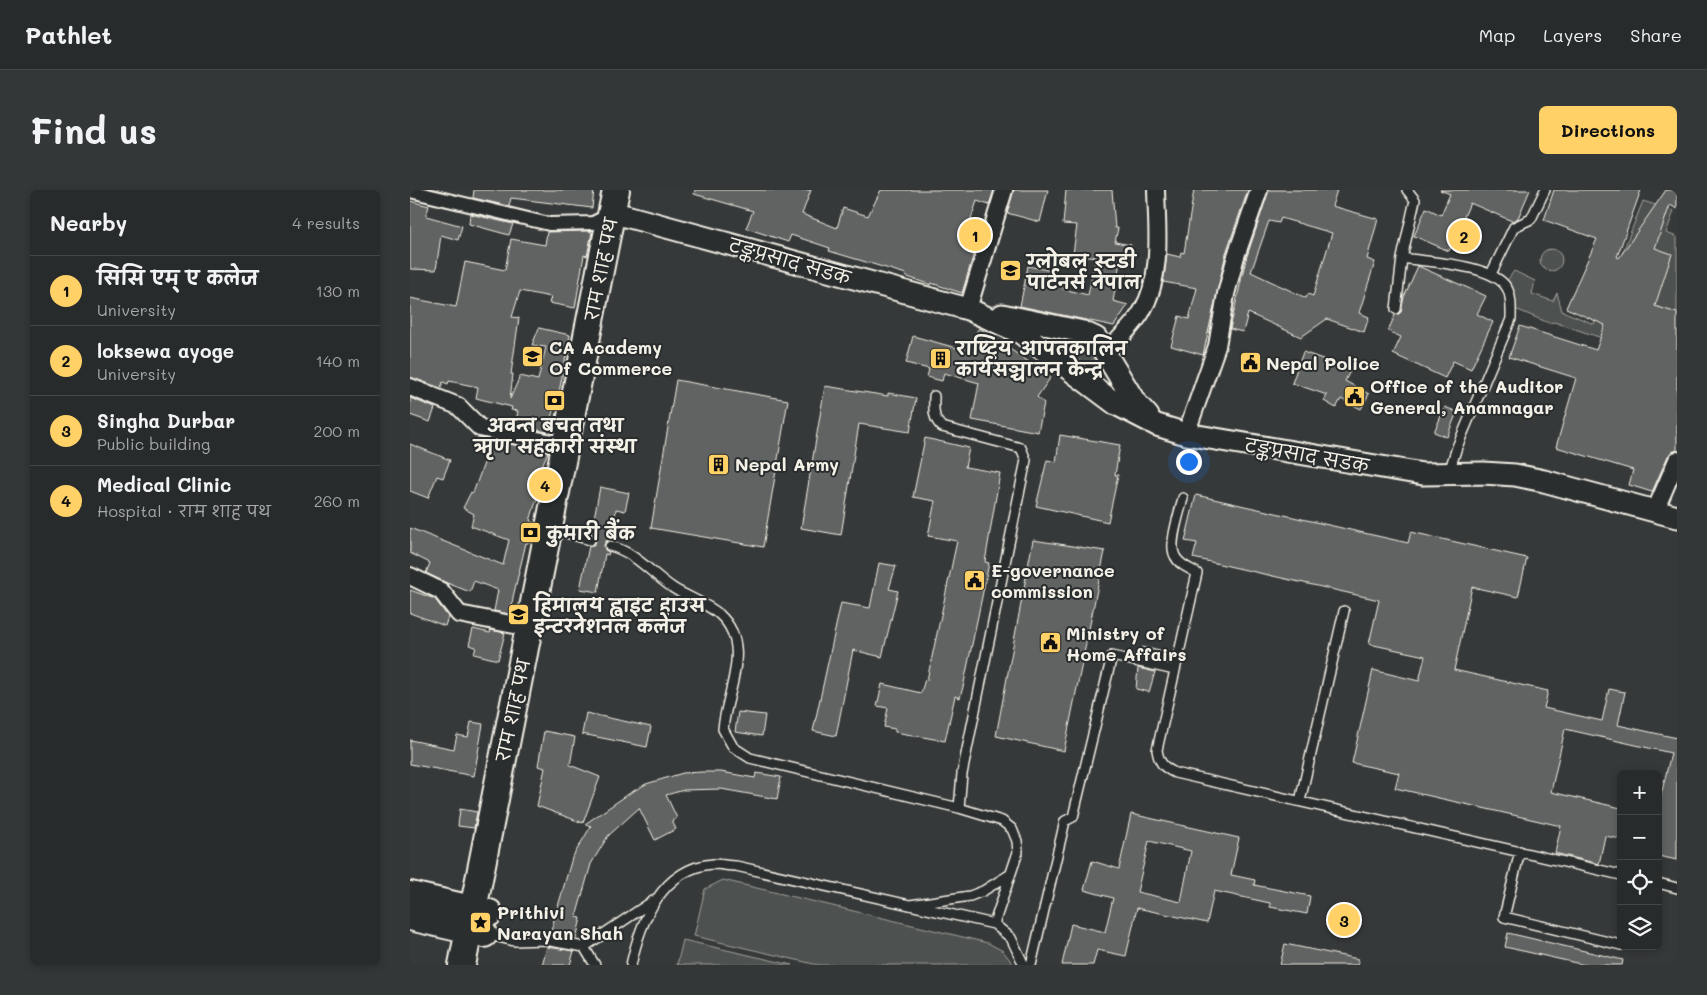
<!DOCTYPE html>
<meta charset="utf-8">
<style>
:root{--surface:#282b2b;--page:#343737;--text:#f1f3f6;--muted:#a5a7a9;--line:#444747;--accent:#ffd166}
body{margin:0;font-family:Mali,"Playpen Sans Deva",sans-serif;background:var(--page);color:var(--text)}
.controls{position:absolute;right:15px;bottom:15px;display:grid;overflow:hidden;border-radius:8px;box-shadow:0 2px 8px #0003}
.controls button{width:45px;height:45px;display:grid;place-items:center;padding:0;border:0;border-bottom:1px solid var(--line);background:var(--surface);color:var(--text);font:25px sans-serif}
.you{position:absolute;left:778px;top:271px;width:18px;height:18px;margin:-12px;border:4px solid #fff;border-radius:50%;background:#1a73e8;box-shadow:0 0 0 8px #1a73e833}
.badge{display:grid;place-items:center;width:32px;height:32px;border-radius:50%;background:var(--accent);color:#111;font-size:16px;font-weight:700}
.pin{position:absolute;translate:-50% -50%;border:2px solid #fff;box-shadow:0 1px 5px #0006}
.list{margin:0;padding:0;list-style:none}
h2{display:flex;justify-content:space-between;align-items:center;height:65px;margin:0;padding:0 20px;font-size:21px}
h2 small{font-size:16px;font-weight:400;color:var(--muted)}
.list li{display:grid;grid-template-columns:32px 1fr auto;gap:15px;align-items:center;box-sizing:border-box;height:70px;padding:0 20px;border-top:1px solid var(--line)}
.list b{display:block;font-size:19px;white-space:nowrap}
.list p{margin:0;font-size:16px;white-space:nowrap;color:var(--muted)}
.list em{font-size:16px;font-style:normal;color:var(--muted)}
.icon{flex:none;width:28px;height:28px;fill:none;stroke:currentColor;stroke-width:2;stroke-linecap:round;stroke-linejoin:round}
.map{position:relative;flex:none;width:1267px;height:775px;overflow:hidden;border-radius:8px}
header{display:flex;align-items:center;gap:30px;box-sizing:border-box;height:70px;padding:0 25px;background:var(--surface);border-bottom:1px solid var(--line)}
header strong{font-size:24px}
nav{display:flex;gap:28px;margin-inline-start:auto;font-size:18px}
.intro{display:flex;align-items:center;justify-content:space-between;box-sizing:border-box;height:120px;padding:0 30px}
h1{margin:0;font-size:35px}
.button{padding:12px 22px;border-radius:8px;background:var(--accent);color:#111;font-size:18px;font-weight:700}
main{display:flex;gap:30px;padding:0 30px}
aside{flex:1;background:var(--surface);border-radius:8px;box-shadow:0 2px 8px #0003}
.map>svg:first-child{display:block}
.green{fill:#4e514f;stroke:#a1a19c}
.building{fill:#616362;stroke:#f4f1e8;fill-rule:evenodd}
.lines{fill:none;stroke-linecap:round;stroke-linejoin:round}
.service-casing{stroke:#f4f1e8;stroke-width:12}
.pedestrian-casing{stroke:#f4f1e8;stroke-width:16}
.minor-casing{stroke:#f4f1e8;stroke-width:20}
.tertiary-casing{stroke:#f4f1e8;stroke-width:25}
.primary-casing{stroke:#f4f1e8;stroke-width:30}
.service{stroke:#2a2d2e;stroke-width:9}
.pedestrian{stroke:#2a2d2e;stroke-width:12}
.minor{stroke:#2a2d2e;stroke-width:16}
.tertiary{stroke:#2a2d2e;stroke-width:21}
.primary{stroke:#2a2d2e;stroke-width:26}
.labels{text-anchor:middle;dominant-baseline:central;stroke-width:4;stroke-linejoin:round;paint-order:stroke}
.street-label{font-size:18px;fill:#f4f1e8;stroke:#2a2d2e}
.poi-label{font-size:18px;font-weight:bold;fill:#f4f1e8;stroke:#2a2d2e;text-anchor:start}
</style>
<header>
<strong>Pathlet</strong>
<nav><a>Map</a><a>Layers</a><a>Share</a></nav>
</header>
<div class="intro"><h1>Find us</h1><a class="button">Directions</a></div>
<main>
<aside>
<h2>Nearby<small>4 results</small></h2>
<ul class="list">
<li><span class="badge">1</span><div><b>सिसि एम् ए कलेज</b><p>University</p></div><em>130 m</em></li>
<li><span class="badge">2</span><div><b>loksewa ayoge</b><p>University</p></div><em>140 m</em></li>
<li><span class="badge">3</span><div><b>Singha Durbar</b><p>Public building</p></div><em>200 m</em></li>
<li><span class="badge">4</span><div><b>Medical Clinic</b><p>Hospital · राम शाह पथ</p></div><em>260 m</em></li>
</ul>
</aside>
<div class="map">
<svg width="1267" height="775" viewBox="0 0 1267 775">
<rect width="100%" height="100%" fill="#363939"/>
<filter id="ink" filterUnits="userSpaceOnUse"><feTurbulence type="fractalNoise" baseFrequency=".02" numOctaves="2"/><feDisplacementMap in="SourceGraphic" scale="10" xChannelSelector="R" yChannelSelector="G"/><feConvolveMatrix kernelMatrix="1 2 1 2 8 2 1 2 1" color-interpolation-filters="sRGB"/></filter>
<g filter="url(#ink)">
<path class="green" d="M1233 11 1264 21 1256 43 1267 47V126L1195 152 1189 147 1144 132 1139 133 1103 118 1106 114 1094 95 1104 81 1125 91 1122 104 1143 111 1147 103 1152 121 1184 134Z
M1130 70a11 11 0 1 1 22 0a11 11 0 1 1-22 0Z
M662 164a11 11 0 1 1 22 0a11 11 0 1 1-22 0Z
M313 690 578 753 593 761 604 775H408L284 746 295 699Z
M273 750 382 775H267Z"/>
<path class="building" d="M64 0H184L182 18 101 8 99 16 63 8Z
M285 0H401L392 24 427 38 433 18 458 26 471 0H584L579 15 567 11 559 35 571 40 552 103 521 93V95L495 86 496 84 419 61 420 58 381 45 378 52 336 38 343 21 284 4Z
M604 0H638L630 32 597 23Z
M656 0H702L705 38H708L705 52 721 55 718 74 710 72 703 111 718 115 704 136 610 116 618 76 656 84 653 99 678 105 686 67 663 64 667 35 653 34Z
M784 0H838L816 63 793 165 761 156 769 126 779 129 787 98 753 92 757 64 770 67 771 62 774 63Z
M859 0H927L922 16 968 29 957 69 965 72 949 123 959 127 954 142 917 129 891 147 838 123 833 142 820 139 836 69ZM871 28 922 43 903 106 898 104 896 108 841 82 859 31 869 33Z
M1030 0H1120L1108 28 1102 31 1060 13 1039 61 1004 46 1016 18 1031 25 1040 4Z
M1144 0H1231L1207 67 1209 68 1256 0H1267V19L1260 15 1245 58 1262 64 1245 116 1267 123V260L1258 266 1242 302 1219 295 1223 280 1146 257 1166 188 1099 167 1110 136 1186 160 1195 135 1156 118 1187 49 1134 30Z
M0 11 19 16 16 26 52 36 48 50 31 45 26 80 0 79Z
M60 24 103 34 99 45 59 34Z
M177 41 182 42 177 66 174 65 165 118 139 113 141 107 110 101 102 127 109 128 101 184H103L100 209 110 186 128 190 136 157 122 155 129 138 160 145 150 197 137 242 105 235 108 221 101 220 102 217 66 208 68 197 39 191 38 194 33 192 31 198 0 187V108L46 117 55 72 95 80 101 49 135 55 137 42Z
M1008 76 1076 106 1067 124 1083 132 1061 179 1043 171 1035 188 983 164 991 147 978 141 985 125 991 122 994 107Z
M569 138 641 187 627 207 634 213 628 242 562 230 569 193 534 183 532 191 517 187 519 179 496 173 503 146 554 160Z
M893 162 941 179 935 191 959 204 951 219 931 209 926 218 914 211 917 205 882 193Z
M266 190 378 210 353 357 241 338Z
M415 196 478 206V203L506 208 500 242 449 234 431 345 391 338Z
M0 208 25 218 20 232 0 225Z
M1035 217 1047 222 1037 247 1024 242Z
M650 245 710 255 705 285H708L698 332 626 316 637 270 646 272Z
M70 248 138 262 131 278 135 282 120 331 124 333 118 353H116L103 407 102 416 106 417 104 425 84 421 88 400 64 391 60 402 37 393 16 383 20 373 0 363V338L93 375 99 350 61 336 64 324 53 318 61 302 63 303 77 265 66 262Z
M515 248 559 258 555 277 590 283 575 372 579 373 554 493 550 508 545 506 535 551 485 542V539L474 537 478 518 467 516 472 494 511 503 515 489 517 490 547 351 518 346 525 311 503 307Z
M0 254 40 270 33 288 27 286 18 308 0 301Z
M190 297 219 303 215 321 206 319 202 350 196 351 194 355 195 360 199 362 198 365 195 364 188 402 170 399 179 356 184 355 186 351 185 346 181 344Z
M786 305 998 353 1001 342 1117 368 1108 407 1062 397 1044 480 1138 501 1134 518 1192 531 1199 499 1215 502 1208 535 1267 548V670L1248 666V618L1261 563 1155 539 1141 602 1211 618V649L1195 646 1189 674 1145 663 1151 636 985 598 989 583 942 573 963 480 1009 491 1015 466 959 454 969 410 783 368 787 353 775 351Z
M623 350 695 361 654 561 586 546Z
M469 373 486 376 479 399 488 401 472 467 443 460 426 546 403 541 431 413 460 418Z
M0 400 25 409 38 427 35 436 0 423Z
M63 439 80 443 81 440 95 443 88 470 64 464 66 457 59 455Z
M732 457 750 461 748 470 731 466Z
M728 478 745 482 739 502 726 499Z
M328 522 355 525 352 546 325 542Z
M176 523 241 537 237 557 172 544Z
M61 532 73 534 64 586 0 574V550L44 559 47 545 58 547Z
M134 541 165 547 160 575 190 587 173 633 127 616 135 578 128 576Z
M292 582H311L345 588 346 583 371 587 367 609 311 599 274 600 256 605 267 628 262 631 266 639 245 650 229 618 198 646 181 674 166 727 171 728 166 749 140 744 162 668 181 636 175 634 220 603 236 594 273 583Z
M50 619 67 622 64 638 48 636Z
M721 624 829 648 821 685 845 690 844 695 900 706 897 724 860 717V713L804 701 797 733 727 718 716 766 687 760 683 775H652L661 734 695 742 703 708 674 700 682 671 709 679ZM739 651 781 661 771 712 727 702Z
M1098 743 1213 770 1212 775H1175L1095 757Z
M875 754 948 769V775H870Z
M137 757 164 761 160 775H132Z"/>
<g class="lines">
<defs>
<path id="service" d="M992 68C1018 72 1083 74 1097 98 1102 107 1101 119 1101 129L1047 257 1039 282
M1081 84 1104 37 1121 29 1135 0
M986 119 992 68 1005 10 997 0
M524 206C524 218 522 228 532 237L611 258 616 270 552 584 549 618
M773 308C770 322 758 354 765 366 769 375 779 378 787 383L747 560C749 573 753 577 765 583L1211 685
M156 343 180 350
M200 356C225 362 242 384 263 398 277 407 296 413 309 424 344 455 316 502 313 539L323 557 340 568 549 618 592 631 602 639 607 651 608 662 584 734
M890 611 934 421
M1110 661 1094 727 1211 755
M1248 693 1267 698
M500 715 560 706 573 701 599 685
M76 744 104 751 135 750 174 757 243 711
M174 757 185 775
M221 775C230 733 251 678 303 674 310 674 319 676 326 676L584 734 601 748 614 775
M621 775 655 631 663 627 702 466 765 480"/>
<path id="pedestrian" d="M0 1 139 34 183 33 201 24"/>
<path id="minor" d="M558 119 594 0
M695 164C707 150 723 137 732 121 753 86 747 38 746 0
M0 197 48 216 70 238 156 256
M776 244 807 156 816 104 826 66 849 0
M1245 321 1267 270
M0 386 31 401 49 424 120 438"/>
<path id="tertiary" d="M201 24 216 26 558 119 611 143 706 214 747 235 776 244 1013 284 1073 283 1105 285 1134 291 1267 327
M592 125 673 142 686 148 725 212 738 226"/>
<path id="primary" d="M0 705 79 723
M0 727 74 744
M52 775 206 0"/>
</defs>
<use href="#service" class="service-casing"/>
<use href="#pedestrian" class="pedestrian-casing"/>
<use href="#minor" class="minor-casing"/>
<use href="#tertiary" class="tertiary-casing"/>
<use href="#primary" class="primary-casing"/>
<use href="#service" class="service"/>
<use href="#pedestrian" class="pedestrian"/>
<use href="#minor" class="minor"/>
<use href="#tertiary" class="tertiary"/>
<use href="#primary" class="primary"/>
</g>
</g>
<defs>
<symbol id="school-square" viewBox="-11 -11 22 22"><rect x="-9" y="-9" width="18" height="18" rx="4" fill="#ffd166" stroke="#2a2d2e"/><path d="M0-5L7-2L0 1L-7-2ZM-4 1L0 2.5L4 1V4Q0 6-4 4Z" fill="#111"/></symbol>
<symbol id="university-square" viewBox="-11 -11 22 22"><rect x="-9" y="-9" width="18" height="18" rx="4" fill="#ffd166" stroke="#2a2d2e"/><path d="M0-5L7-2L0 1L-7-2ZM-4 1L0 2.5L4 1V4Q0 6-4 4Z" fill="#111"/></symbol>
<symbol id="building-square" viewBox="-11 -11 22 22"><rect x="-9" y="-9" width="18" height="18" rx="4" fill="#ffd166" stroke="#2a2d2e"/><path d="M-4-6H4V6H1V3H-1V6H-4ZM-2.5-4.3h1.7v1.8h-1.7ZM.8-4.3h1.7v1.8H.8ZM-2.5-1h1.7V.8h-1.7ZM.8-1h1.7V.8H.8Z" fill="#111"/></symbol>
<symbol id="civic-square" viewBox="-11 -11 22 22"><rect x="-9" y="-9" width="18" height="18" rx="4" fill="#ffd166" stroke="#2a2d2e"/><path d="M-.6-6.5H3V-4.5H.6V-3L4-1V1h2V6H-6V1h2V-1L-.6-3ZM-1.2 2.5V6h2.4V2.5Z" fill="#111"/></symbol>
<symbol id="bank-square" viewBox="-11 -11 22 22"><rect x="-9" y="-9" width="18" height="18" rx="4" fill="#ffd166" stroke="#2a2d2e"/><path d="M-6-4H6V4H-6ZM0-2.3a2.3 2.3 0 1 0 0 4.6a2.3 2.3 0 1 0 0-4.6Z" fill="#111"/></symbol>
<symbol id="sight-square" viewBox="-11 -11 22 22"><rect x="-9" y="-9" width="18" height="18" rx="4" fill="#ffd166" stroke="#2a2d2e"/><path d="M0-6L1.8-2.2L6-1.7L2.9 1.2L3.7 5.4L0 3.3L-3.7 5.4L-2.9 1.2L-6-1.7L-1.8-2.2Z" fill="#111"/></symbol>
</defs>
<g fill-rule="evenodd">
<use href="#school-square" x="588" y="68" width="25" height="25"/>
<use href="#university-square" x="110" y="154" width="25" height="25"/>
<use href="#building-square" x="518" y="156" width="25" height="25"/>
<use href="#civic-square" x="828" y="160" width="25" height="25"/>
<use href="#civic-square" x="932" y="194" width="25" height="25"/>
<use href="#bank-square" x="132" y="198" width="25" height="25"/>
<use href="#building-square" x="296" y="262" width="25" height="25"/>
<use href="#bank-square" x="108" y="330" width="25" height="25"/>
<use href="#civic-square" x="552" y="378" width="25" height="25"/>
<use href="#university-square" x="96" y="412" width="25" height="25"/>
<use href="#civic-square" x="628" y="440" width="25" height="25"/>
<use href="#sight-square" x="58" y="720" width="25" height="25"/>
</g>
<g class="labels">
<g class="street-label">
<text transform="translate(380 71) rotate(16)">टङ्कप्रसाद सडक</text>
<text transform="translate(191 79) rotate(-79)">राम शाह पथ</text>
<text transform="translate(897 265) rotate(10)">टङ्कप्रसाद सडक</text>
<text transform="translate(103 520) rotate(-78)">राम शाह पथ</text>
</g>
<g class="poi-label">
<text x="617" y="71">ग्लोबल स्टडी<tspan x="617" dy="21">पार्टनर्स नेपाल</tspan></text>
<text x="139" y="157">CA Academy<tspan x="139" dy="21">Of Commerce</tspan></text>
<text x="546" y="158">राष्ट्रिय आपतकालिन<tspan x="546" dy="21">कार्यसञ्चालन केन्द्र</tspan></text>
<text x="856" y="173">Nepal Police</text>
<text x="960" y="196">Office of the Auditor<tspan x="960" dy="21">General, Anamnagar</tspan></text>
<text x="145" y="235" text-anchor="middle">अवन्त बचत तथा<tspan x="145" dy="21">ऋण सहकारी संस्था</tspan></text>
<text x="325" y="274">Nepal Army</text>
<text x="137" y="343">कुमारी बैंक</text>
<text x="581" y="380">E-governance<tspan x="581" dy="21">commission</tspan></text>
<text x="124" y="415">हिमालय ह्वाइट हाउस<tspan x="124" dy="21">इन्टरनेशनल कलेज</tspan></text>
<text x="656" y="443">Ministry of<tspan x="656" dy="21">Home Affairs</tspan></text>
<text x="87" y="722">Prithivi<tspan x="87" dy="21">Narayan Shah</tspan></text>
</g>
</g>
</svg>
<div class="controls">
<button>+</button>
<button>−</button>
<button><svg class="icon" aria-label="locate" viewBox="0 0 24 24"><circle cx="12" cy="12" r="6"/><path d="M12 2v4M12 18v4M2 12h4M18 12h4"/></svg></button>
<button><svg class="icon" aria-label="layers" viewBox="0 0 24 24"><path d="M12 4l9 5-9 5-9-5zM3 14l9 5 9-5"/></svg></button>
</div>
<div class="you"></div>
<div class="pin badge" style="left:565px;top:45px">1</div>
<div class="pin badge" style="left:1054px;top:46px">2</div>
<div class="pin badge" style="left:934px;top:730px">3</div>
<div class="pin badge" style="left:135px;top:295px">4</div>
</div>
</main>
